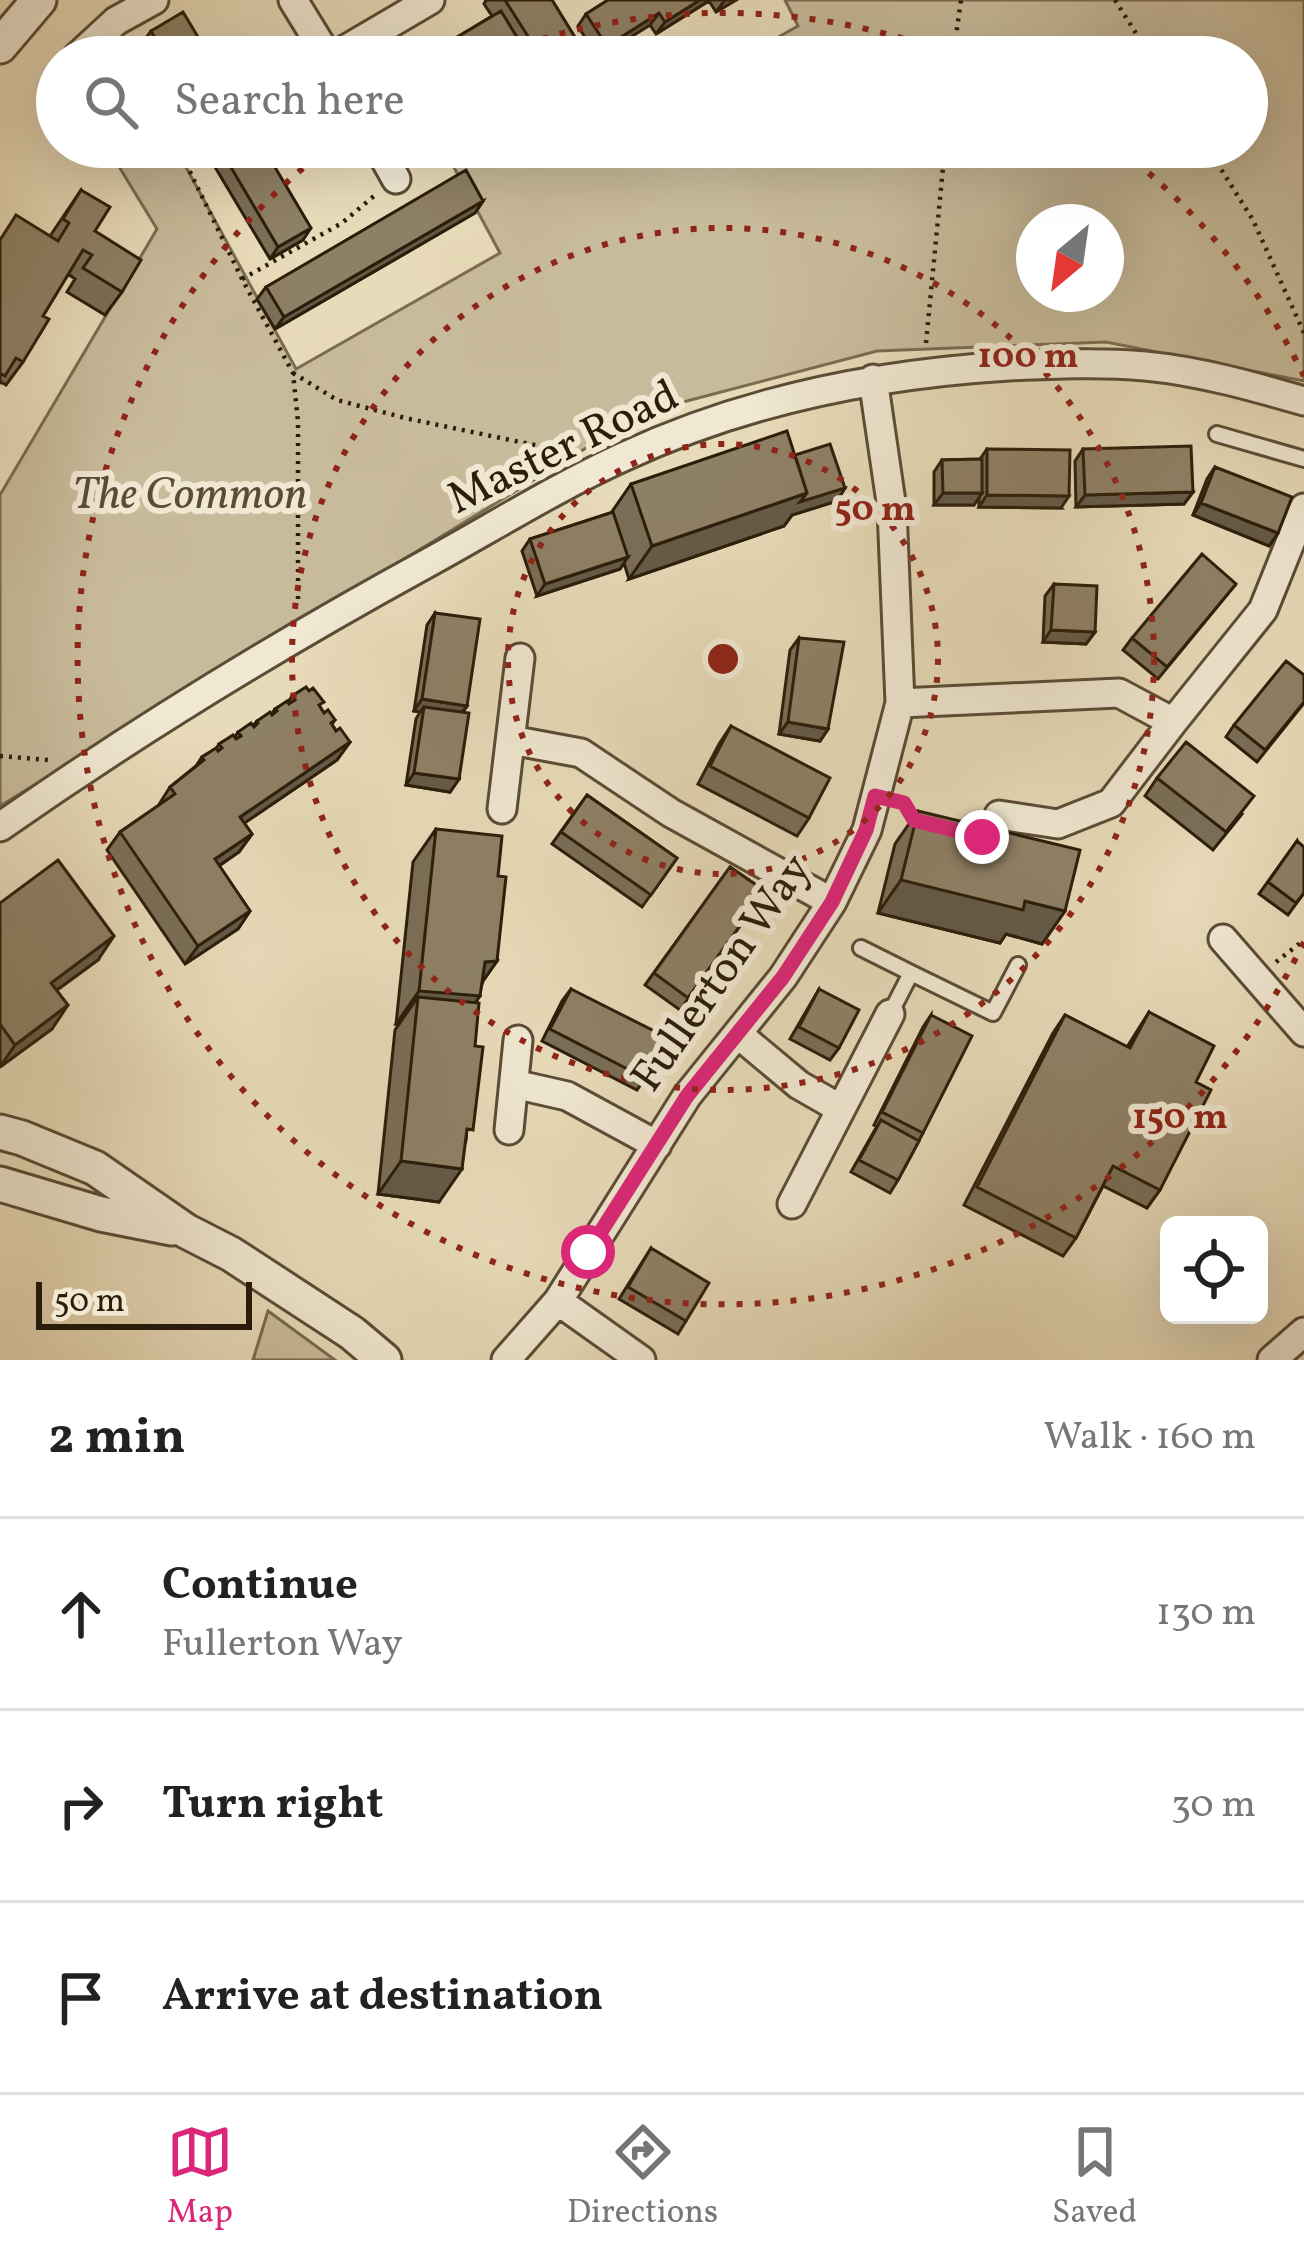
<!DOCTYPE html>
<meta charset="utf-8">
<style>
:root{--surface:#fff;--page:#f6f6f6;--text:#222;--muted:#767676;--line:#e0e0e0;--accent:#db2777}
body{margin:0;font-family:Vollkorn,serif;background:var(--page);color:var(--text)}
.controls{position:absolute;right:36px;bottom:36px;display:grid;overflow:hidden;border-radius:18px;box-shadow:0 12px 48px #0002}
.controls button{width:108px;height:108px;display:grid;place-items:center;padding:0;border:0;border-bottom:3px solid var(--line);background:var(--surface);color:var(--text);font:60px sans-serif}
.compass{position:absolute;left:1016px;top:204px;width:108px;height:108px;border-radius:50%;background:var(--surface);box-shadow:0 12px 48px #0002;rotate:209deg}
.scale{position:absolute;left:36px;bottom:30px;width:216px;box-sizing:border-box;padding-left:12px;border:6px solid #2c1d0a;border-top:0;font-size:33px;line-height:42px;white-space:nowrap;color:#2c1d0a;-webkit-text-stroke:9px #f0e8d2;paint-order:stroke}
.stop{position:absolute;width:36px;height:36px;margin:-27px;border:9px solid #db2777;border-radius:50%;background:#fff}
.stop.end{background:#db2777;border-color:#fff;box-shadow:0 3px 12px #0008}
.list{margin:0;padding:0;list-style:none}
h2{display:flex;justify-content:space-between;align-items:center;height:156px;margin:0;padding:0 48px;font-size:51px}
h2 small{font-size:39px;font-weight:400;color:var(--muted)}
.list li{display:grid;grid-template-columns:78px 1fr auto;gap:36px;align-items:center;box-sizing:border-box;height:192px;padding:0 48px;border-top:3px solid var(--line)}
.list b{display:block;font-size:45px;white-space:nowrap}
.list p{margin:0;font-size:39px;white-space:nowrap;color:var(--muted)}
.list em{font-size:39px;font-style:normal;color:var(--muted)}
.icon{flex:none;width:66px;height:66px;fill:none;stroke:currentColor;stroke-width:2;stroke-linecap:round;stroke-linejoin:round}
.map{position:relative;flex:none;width:1304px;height:1360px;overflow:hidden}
.search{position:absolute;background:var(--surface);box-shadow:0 12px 48px #0002;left:36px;right:36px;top:36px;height:132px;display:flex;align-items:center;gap:30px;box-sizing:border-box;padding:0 42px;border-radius:66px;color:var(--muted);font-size:45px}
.sheet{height:732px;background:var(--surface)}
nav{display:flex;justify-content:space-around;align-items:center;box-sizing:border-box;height:168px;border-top:3px solid var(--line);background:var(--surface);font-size:33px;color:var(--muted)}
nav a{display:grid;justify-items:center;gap:6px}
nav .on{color:var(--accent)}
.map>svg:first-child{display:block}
.green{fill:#c8bb9b;stroke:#7a6c52;stroke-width:3;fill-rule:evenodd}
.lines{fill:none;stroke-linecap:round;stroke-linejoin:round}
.service-casing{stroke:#5b4c36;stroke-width:20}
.minor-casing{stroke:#5b4c36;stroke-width:33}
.tertiary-casing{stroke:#5b4c36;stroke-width:39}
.path{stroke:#2c1d0a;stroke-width:4.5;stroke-dasharray:3 6;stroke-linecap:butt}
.service{stroke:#f0e8d2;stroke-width:14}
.minor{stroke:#f0e8d2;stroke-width:27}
.tertiary{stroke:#f0e8d2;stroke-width:33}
.wall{fill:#7a6e57;stroke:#2c1d0a;stroke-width:3}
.shaded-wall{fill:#635a47;stroke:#2c1d0a;stroke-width:3}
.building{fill:#8e8065;stroke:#2c1d0a;stroke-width:3}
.route{stroke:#db2777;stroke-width:15}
.ring{fill:none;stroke:#8f2418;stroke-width:6;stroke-dasharray:6 12}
.labels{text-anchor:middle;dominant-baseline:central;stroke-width:12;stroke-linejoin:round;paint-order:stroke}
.street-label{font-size:45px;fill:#2c1d0a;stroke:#f0e8d2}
.park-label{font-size:45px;font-style:italic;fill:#5b4c36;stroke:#f0e8d2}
.centre{fill:#8f2418;stroke:#f0e8d2;stroke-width:6}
.ring-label{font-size:36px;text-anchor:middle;font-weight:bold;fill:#8f2418;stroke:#f0e8d2;stroke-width:12;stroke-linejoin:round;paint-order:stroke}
</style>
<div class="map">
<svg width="1304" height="1360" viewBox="0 0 1304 1360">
<rect width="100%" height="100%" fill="#e8dbb9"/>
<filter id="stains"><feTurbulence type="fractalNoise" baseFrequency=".00167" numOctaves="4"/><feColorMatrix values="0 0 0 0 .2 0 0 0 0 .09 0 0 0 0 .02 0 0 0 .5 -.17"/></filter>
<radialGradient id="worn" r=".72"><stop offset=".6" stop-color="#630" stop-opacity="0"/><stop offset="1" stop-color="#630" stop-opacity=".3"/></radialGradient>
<path class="green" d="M785 0H1304V381L1106 342 877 351 645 412 0 806V495L157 229 107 147H175L296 369 500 253 443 147H541L551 165 583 147H1247V57H743L798 26ZM1034 222H1106V294H1034Z
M268 1311 335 1360H253Z"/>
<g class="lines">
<defs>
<path id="service" d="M1217 434 1304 459
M861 948 911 973 890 1014
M911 973 993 1013 1018 965"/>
<path id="minor" d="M293 0 328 57
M77 57 116 21 154 0
M333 57 430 0
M378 147 396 179
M900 703 1119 693 1173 722 1263 610 1304 508
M511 740 581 753 671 813 832 902
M502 809 520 658
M999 815 1058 824 1111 803 1173 722
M0 827C137 731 278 645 424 565 490 529 555 488 623 457 745 400 876 374 1009 366 1054 364 1100 362 1145 366 1199 371 1252 386 1304 401
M1223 939 1304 1032
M739 1035 799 1085 841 1109
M514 1084 567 1096 657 1145
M509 1130 518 1040
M792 1204 890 1014
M558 1301 641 1360
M506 1360 558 1301 687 1096 783 977 832 902 867 830 900 703 892 509 873 379
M1272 1360 1304 1332"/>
<path id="tertiary" d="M0 46 39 0
M0 1132 22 1138 95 1168 186 1231 231 1254 352 1333 384 1360
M0 1184 101 1214 172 1228"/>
</defs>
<use href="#service" class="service-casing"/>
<use href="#minor" class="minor-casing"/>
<use href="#tertiary" class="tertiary-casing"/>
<path class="path" d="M1115 0 1151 57
M128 45 134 57
M953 57 961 0
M178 147 242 279 293 373 298 422V605
M1207 147 1253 220 1304 333
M242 279 342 223 374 196
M926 343 945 147
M293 373 337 400 405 418 568 452
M0 756 48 760
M1276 962 1304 940"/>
<use href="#service" class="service"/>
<use href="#minor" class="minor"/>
<use href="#tertiary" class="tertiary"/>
</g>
<path class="wall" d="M486 0H552L587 57H424L492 16 484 4Z
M608 0H736L716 12 709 1 656 34 650 25 597 57 578 26 586 14Z
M151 31 210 57H150L142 43Z
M203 147H263L303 240 270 259Z
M81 190 95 231 122 292 105 315 67 292 75 279 68 274 43 316 23 362 6 385 1 382 0 384V239L50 236Z
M483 201 475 213 275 329 257 299 266 287Z
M987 449 1061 508 979 507V498L974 505H934V472L942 460 980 459Z
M1083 449 1193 492 1184 504 1076 507 1075 461Z
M795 455 845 488 837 501 792 515 784 526 629 579 624 563 620 569 537 596 522 551 530 539 611 513 631 484Z
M1215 467 1278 533 1269 546 1193 515 1207 479Z
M1054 584 1095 632 1086 644 1043 642 1045 596Z
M1236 584 1158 679 1123 650 1132 638Z
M435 613 467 706 463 712 459 779 450 792 406 785 416 719 420 712 414 711 427 625Z
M799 638 828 729 820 741 779 734 790 650Z
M1304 675V703L1257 762 1226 737 1234 725Z
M292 696 320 707 324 713 335 720 332 724 336 731 350 742 337 760 244 823 252 834 239 852 219 866 250 911 238 929 185 964 107 850 120 832 158 806 170 787 196 766 202 757 216 749 219 744 234 738 238 732 253 726 257 721 271 715 275 709 288 702Z
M731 726 809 818 797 836 698 784 719 744Z
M1157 778 1242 814 1213 850 1145 796Z
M587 795 677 858 642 907 552 844Z
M918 811 1065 911 1042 944 1006 934 1000 943 878 913 895 844Z
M436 829 498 876 497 961 483 981 476 1003 466 1141 439 1202 378 1194 395 1030 399 1024H396L413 862Z
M1297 841 1304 893 1288 915 1259 894Z
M730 867 765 891 680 1010 645 985Z
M0 903 98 960 57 990 52 1029 0 1067Z
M571 989 645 1078 637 1090 542 1041 562 1001Z
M819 989 839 1048 830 1060 790 1039Z
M1149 1012 1196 1082 1160 1190 1147 1208 1103 1186 1076 1238 1063 1256 964 1205 1053 1033 1065 1015 1127 1047Z
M931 1015 923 1133 898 1180 890 1193 851 1172 877 1126 874 1125 923 1027Z
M651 1248 686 1321 678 1334 619 1299Z"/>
<path class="shaded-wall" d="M700 0H710L656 34 665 22Z
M725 0H736L716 12Z
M659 13 650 25 599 57 607 46Z
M483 201 475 213 275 329 284 317Z
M311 228 303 240 270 259 278 247Z
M845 488 837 501 792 515 784 526 629 579 652 546 807 493Z
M1193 492 1184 504 1076 507 1085 495Z
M943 493H982L974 505H934Z
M987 495 1069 496 1061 508 979 507Z
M1201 503 1278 533 1269 546 1193 515Z
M628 557 620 569 537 596 545 584Z
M1051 630 1095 632 1086 644 1043 642Z
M422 699 467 706 458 718 424 707 420 712 414 711Z
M788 722 828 729 820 741 779 734Z
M350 742 337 760 227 835 240 817Z
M414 773 459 779 450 792 406 785Z
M252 834 239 852 202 877 215 859Z
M901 880 1025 901 1065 911 1042 944 1006 934 1000 943 878 913Z
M250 911 238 929 185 964 198 946Z
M114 936 98 960 35 1006 51 983Z
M497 961 474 994 480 996 457 1029 418 997 399 1024H396L419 991 485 962Z
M68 1005 52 1029 0 1067 15 1045Z
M401 1161 462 1169 439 1202 378 1194Z"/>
<path class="building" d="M505 0H552L587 57H541Z
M608 0H700L665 22 659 13 607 46 586 14Z
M501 11 523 47 506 57H424Z
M183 12 210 57H166L151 31Z
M219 147H263L311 228 278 247Z
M466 170 483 201 284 317 266 287Z
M81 190 110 207 95 231 141 260 122 292 83 268 92 255 83 250 43 316 49 319 23 362 16 358 5 376 0 373V240L16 215 58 241 69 223 63 219Z
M787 431 807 493 652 546 631 484Z
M830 444 845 488 800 502 807 493 795 455Z
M1191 446 1193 492 1085 495 1083 449Z
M987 449 1070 450 1069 496 987 495Z
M982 459V493H943L942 460Z
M1215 467 1292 497 1278 533 1201 503Z
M613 512 628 557 545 584 530 539Z
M1202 554 1236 584 1167 667 1132 638Z
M1054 584 1097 586 1095 632 1051 630Z
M435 613 480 619 467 706 422 699Z
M799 638 844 642 828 729 788 722Z
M1286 661 1304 675V702L1265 750 1234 725Z
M306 687 309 691 313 688 324 702 319 705 324 713 328 710 335 720 331 723 336 731 340 728 350 742 240 817 252 834 215 859 250 911 198 946 120 832 175 794 170 787 204 760 202 757 216 748 218 751 222 748 219 744 233 735 236 739 241 736 238 732 251 723 254 727 258 723 257 721 270 712 272 715 277 711 275 709 287 701 289 704 295 700 292 696Z
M424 707 469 713 459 779 414 773Z
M731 726 830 778 809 818 710 766Z
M1186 742 1254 796 1226 832 1157 778Z
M587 795 677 858 651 895 561 832Z
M918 811 1080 850 1065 911 1025 901 1023 910 901 880Z
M436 829 502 836 498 876 506 877 497 961 485 962 480 996 419 991Z
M1297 841 1304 847V893L1296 903 1268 882Z
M58 860 114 936 51 983 68 1005 15 1045 0 1024V903Z
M730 867 765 891 688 998 654 973Z
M571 989 666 1037 645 1078 550 1029Z
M819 989 859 1010 839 1048 799 1027Z
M418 997 479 1003 475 1046 483 1047 473 1130 467 1129 462 1169 401 1161Z
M1149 1012 1214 1046 1196 1082 1211 1090 1160 1190 1113 1166 1076 1238 977 1187 1065 1015 1130 1048Z
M931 1015 972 1036 923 1133 882 1112Z
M881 1120 919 1141 898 1180 859 1160Z
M651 1248 709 1283 686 1321 628 1287Z"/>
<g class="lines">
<path class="route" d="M588 1252 687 1096 783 977 832 902 866 830 875 796 904 803 914 820 982 837"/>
</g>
<g class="ring">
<circle cx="723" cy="659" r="215"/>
<circle cx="723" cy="659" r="431"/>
<path d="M1304 942A646 646 0 1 1 325 150M491 56A646 646 0 0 1 955 56M1121 150A646 646 0 0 1 1304 376"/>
</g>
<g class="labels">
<g class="street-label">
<text transform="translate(564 449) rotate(-26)">Master Road</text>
<text transform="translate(723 974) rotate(-55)">Fullerton Way</text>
</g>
<g class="park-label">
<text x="190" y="496">The Common</text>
</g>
</g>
<circle cx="723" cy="659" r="18" class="centre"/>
<g class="ring-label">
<text x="1028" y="367">100 m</text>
<text x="875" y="520">50 m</text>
<text x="1180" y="1128">150 m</text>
</g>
<rect width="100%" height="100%" filter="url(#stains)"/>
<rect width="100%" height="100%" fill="url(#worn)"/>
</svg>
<div class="controls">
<button><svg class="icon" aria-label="locate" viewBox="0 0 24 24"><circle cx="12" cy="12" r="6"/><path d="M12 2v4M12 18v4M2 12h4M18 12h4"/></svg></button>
</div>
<svg class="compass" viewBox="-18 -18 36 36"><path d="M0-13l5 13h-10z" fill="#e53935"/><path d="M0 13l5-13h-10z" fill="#767676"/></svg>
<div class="scale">50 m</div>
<div class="stop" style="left:588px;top:1252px"></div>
<div class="stop end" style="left:982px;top:837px"></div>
<div class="search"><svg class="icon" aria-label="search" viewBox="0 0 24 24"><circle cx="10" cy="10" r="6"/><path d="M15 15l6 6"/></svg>Search here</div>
</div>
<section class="sheet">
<h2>2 min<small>Walk · 160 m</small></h2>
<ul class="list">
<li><svg class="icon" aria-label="ahead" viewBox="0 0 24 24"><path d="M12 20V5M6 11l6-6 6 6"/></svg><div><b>Continue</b><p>Fullerton Way</p></div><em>130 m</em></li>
<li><svg class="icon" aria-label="right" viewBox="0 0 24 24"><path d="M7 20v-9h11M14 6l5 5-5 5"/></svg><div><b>Turn right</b></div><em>30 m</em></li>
<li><svg class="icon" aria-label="arrive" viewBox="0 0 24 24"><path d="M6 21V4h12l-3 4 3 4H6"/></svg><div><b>Arrive at destination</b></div></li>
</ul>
</section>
<nav>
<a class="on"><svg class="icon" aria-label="map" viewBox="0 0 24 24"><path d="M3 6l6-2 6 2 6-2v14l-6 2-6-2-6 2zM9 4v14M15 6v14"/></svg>Map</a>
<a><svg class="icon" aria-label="directions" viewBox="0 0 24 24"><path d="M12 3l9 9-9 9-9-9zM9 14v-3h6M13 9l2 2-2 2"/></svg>Directions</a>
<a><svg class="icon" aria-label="saved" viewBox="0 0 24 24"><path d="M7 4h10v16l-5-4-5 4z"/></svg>Saved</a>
</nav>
